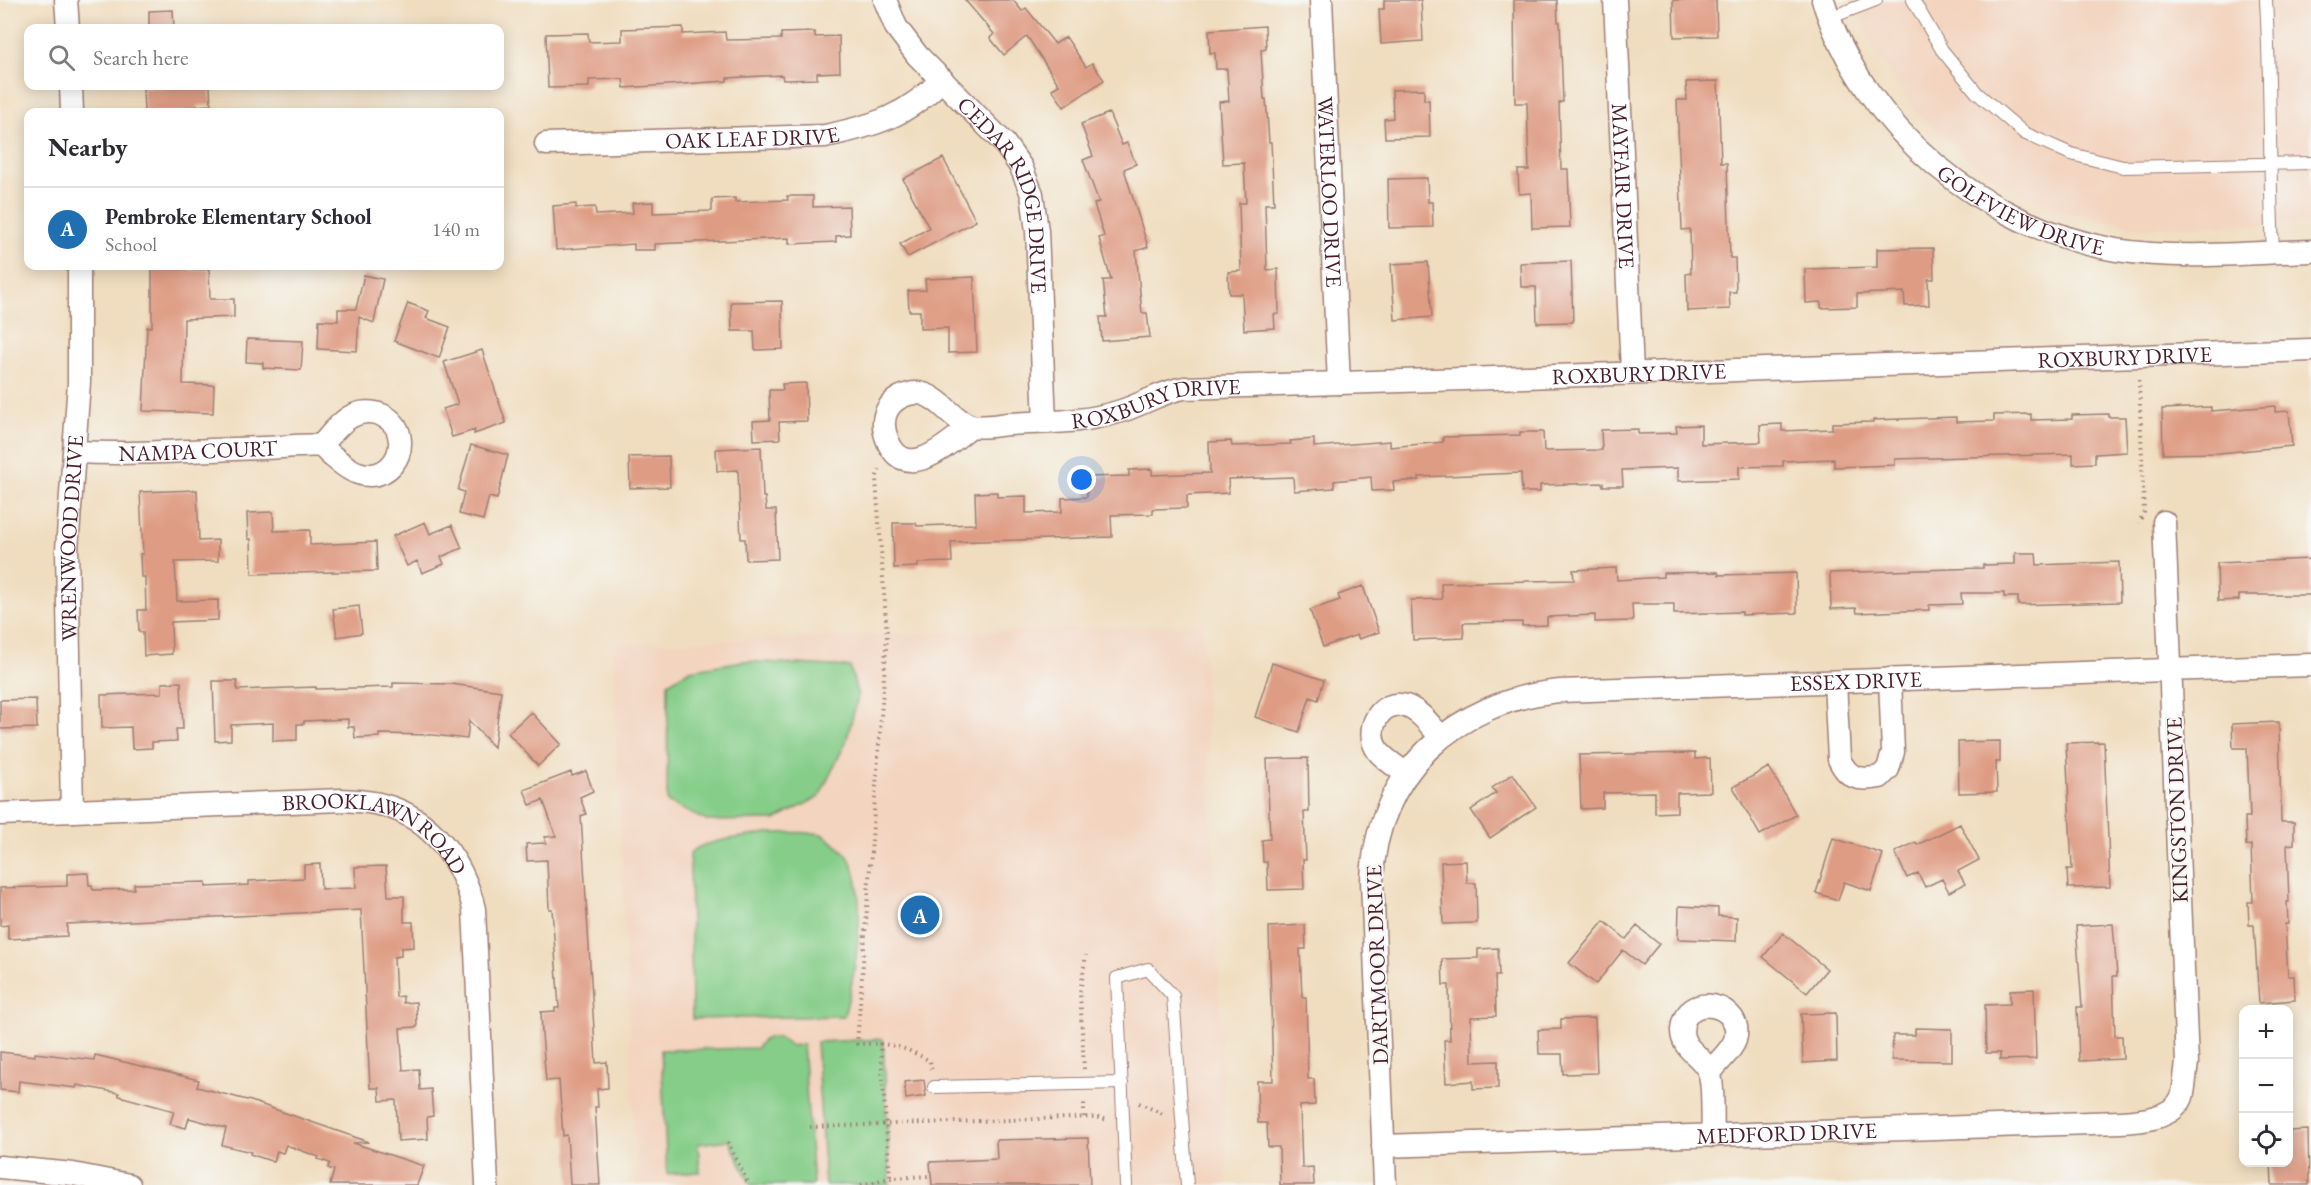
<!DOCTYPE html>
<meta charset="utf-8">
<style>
:root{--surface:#fff;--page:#f2f2f3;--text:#2b2b33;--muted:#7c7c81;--line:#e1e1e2;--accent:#1f6fb2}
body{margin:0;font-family:"EB Garamond",serif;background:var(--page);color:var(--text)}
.controls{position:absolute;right:18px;bottom:18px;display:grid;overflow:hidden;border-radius:12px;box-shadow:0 3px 15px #0003}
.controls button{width:54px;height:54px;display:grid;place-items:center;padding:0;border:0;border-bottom:2px solid var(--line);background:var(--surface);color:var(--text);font:30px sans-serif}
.you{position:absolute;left:1082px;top:480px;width:21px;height:21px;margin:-15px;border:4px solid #fff;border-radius:50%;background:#1a73e8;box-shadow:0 0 0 9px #1a73e833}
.badge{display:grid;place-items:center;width:39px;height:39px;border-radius:50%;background:var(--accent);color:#fff;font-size:20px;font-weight:700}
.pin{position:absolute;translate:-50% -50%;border:3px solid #fff;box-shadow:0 2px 6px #0006}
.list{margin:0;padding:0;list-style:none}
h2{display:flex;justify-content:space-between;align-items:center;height:78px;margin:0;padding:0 24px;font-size:26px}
h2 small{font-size:20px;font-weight:400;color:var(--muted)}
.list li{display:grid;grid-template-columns:39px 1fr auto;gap:18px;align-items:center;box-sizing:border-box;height:84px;padding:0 24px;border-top:2px solid var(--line)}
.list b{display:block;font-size:22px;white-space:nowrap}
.list p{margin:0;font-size:20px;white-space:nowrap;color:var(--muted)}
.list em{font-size:20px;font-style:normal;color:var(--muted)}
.icon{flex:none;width:33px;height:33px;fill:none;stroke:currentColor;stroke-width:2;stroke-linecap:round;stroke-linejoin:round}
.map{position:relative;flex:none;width:2311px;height:1185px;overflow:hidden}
.search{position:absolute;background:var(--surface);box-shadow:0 3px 15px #0003;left:24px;top:24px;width:480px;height:66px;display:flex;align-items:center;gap:15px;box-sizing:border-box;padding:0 21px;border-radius:12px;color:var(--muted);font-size:22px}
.panel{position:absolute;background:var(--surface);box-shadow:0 3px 15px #0003;left:24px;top:108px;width:480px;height:162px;border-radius:12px}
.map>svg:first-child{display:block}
.built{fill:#f3d4bf}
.green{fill:#85cd88;stroke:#68765a;stroke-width:1.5}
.building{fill:#df9c84}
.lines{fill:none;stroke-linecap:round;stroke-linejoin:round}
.lane-casing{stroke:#9d7e75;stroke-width:14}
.street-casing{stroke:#9d7e75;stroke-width:25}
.path{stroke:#9d7e75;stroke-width:4;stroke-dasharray:1.5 4.5;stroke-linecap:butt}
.lane{stroke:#fff;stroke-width:12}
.street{stroke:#fff;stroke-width:22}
.labels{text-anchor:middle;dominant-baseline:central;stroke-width:4.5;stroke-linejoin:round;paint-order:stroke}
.street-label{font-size:22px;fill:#4a1f2b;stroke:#f6f6f2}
</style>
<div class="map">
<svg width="2311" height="1185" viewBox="0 0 2311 1185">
<rect width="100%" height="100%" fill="#f6f6f2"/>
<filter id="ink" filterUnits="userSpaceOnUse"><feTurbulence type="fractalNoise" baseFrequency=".0167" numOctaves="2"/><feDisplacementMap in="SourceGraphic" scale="12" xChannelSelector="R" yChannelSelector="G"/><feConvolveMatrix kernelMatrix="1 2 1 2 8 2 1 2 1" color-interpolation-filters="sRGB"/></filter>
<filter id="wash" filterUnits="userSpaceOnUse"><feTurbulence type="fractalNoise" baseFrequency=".008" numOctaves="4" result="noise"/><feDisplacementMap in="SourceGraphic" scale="24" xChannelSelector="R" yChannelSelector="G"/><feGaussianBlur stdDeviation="1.35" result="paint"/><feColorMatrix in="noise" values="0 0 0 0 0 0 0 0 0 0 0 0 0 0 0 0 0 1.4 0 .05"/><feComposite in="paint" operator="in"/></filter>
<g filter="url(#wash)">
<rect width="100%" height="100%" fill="#f0ddbf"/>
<path class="built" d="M1851 0H2311V224L2142 228 2069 213 2033 198 1996 179 1963 155 1916 111 1873 49Z
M1203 624 1228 1185H636L612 644Z"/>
<path class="green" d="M743 661 850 667 858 696 846 742 819 797 775 820 707 821 667 802 668 683 690 670Z
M771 833C781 833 814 831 821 834 826 836 847 853 849 858 869 895 855 976 844 1016L692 1019 690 853C702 840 752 836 771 833Z
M778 1037 792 1046 803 1044 813 1185H751L729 1140 698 1144 700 1172 667 1174 661 1050 757 1048C763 1038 767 1037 778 1037Z
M883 1039 890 1185H825L816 1042Z"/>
<g id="blocks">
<path class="building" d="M965 0H1013L1022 11 1026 8 1055 44 1066 37 1086 67 1092 63 1104 80 1064 107 1052 89 1059 85 1027 36 1004 55 990 38 994 34Z
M1384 0H1421L1423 41 1381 44 1379 9H1384Z
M1514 0H1557L1558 22H1560L1563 102H1559L1561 169H1568L1570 227 1532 228 1531 193 1519 194 1518 170H1529L1527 103H1515Z
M1673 0H1716L1717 36 1674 37Z
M173 10 174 28H149V11Z
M1265 26 1266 49 1261 50 1264 99H1266L1269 142H1271L1274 204H1265L1267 270 1278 269 1279 314H1274L1275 328 1244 330 1242 294H1229L1228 272 1241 271 1239 203H1246L1244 163 1223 164 1219 102 1229 101 1227 69H1216L1215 53H1210L1209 30Z
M683 27V34L725 32 726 40 781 39V33L815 32V37L839 36 840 72 817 73V79L783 80 782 75 727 78V81L624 88 623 79 589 80V87L548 88 546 34 588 33 589 42 622 41V29Z
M1718 81 1721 163H1727L1730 258H1735L1736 292H1729L1730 309 1687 311 1686 274 1691 273 1690 229 1682 230 1677 100H1687L1686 82Z
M210 86 211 105 197 106V112H144L143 87Z
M1424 89V100H1429L1430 137 1385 138 1384 119 1393 118 1392 90Z
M1109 113 1122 145 1127 143 1136 164 1124 169 1148 247 1136 251 1142 313H1147L1150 337 1102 341 1100 317H1107L1103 280H1111L1099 238 1104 236 1094 204 1099 202 1083 160 1093 156 1081 124Z
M943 158 976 221 908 257 900 244 929 228 903 179Z
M1427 178 1428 202H1432L1433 227 1389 228 1388 179Z
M787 196H813V207L849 206 850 235 836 236V242L789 244V238L655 244V250H634V244L556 250 553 206 576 204V208L595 207 596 215 633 213 632 203 653 202V213L712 211V199L735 198V202L788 200Z
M1933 248 1934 279H1928L1929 305 1905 306 1904 292 1857 294V307L1821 308V302L1806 303 1805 269 1877 267V249Z
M1571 261 1573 322 1537 323 1536 287H1521L1520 263Z
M1428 262 1432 317 1395 320 1391 264Z
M152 266H190L191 270 209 269 210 299H234V317L184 319 183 384 214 385 213 413 143 411 147 327H152Z
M364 275 383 279 374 323 359 317 357 351 318 349 319 320 338 321V309H356Z
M974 277 977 352 948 353V328L920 329V311H909L908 291 926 290 925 279Z
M782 301 783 349 755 350 754 331H732L731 302Z
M408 303 429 311 426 318 450 327 439 358 394 341Z
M247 339 303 341 301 370 263 368V363L246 362Z
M482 350 506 423 474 434 475 430 452 437 443 409 458 404 444 362Z
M806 383 807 421 779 422 780 439 754 440 753 421 770 420 769 390H783L782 384Z
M2275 406V412L2289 411 2292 446 2219 453 2163 454 2162 409 2211 407V411Z
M2031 414V420L2072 419V415L2108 414V417H2125L2127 452 2095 454V463L2073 464V454L1895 459V465L1834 467V459L1783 461V466L1739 467V479L1678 481V468L1622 470 1623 486H1603V483L1540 485V492H1522L1521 473 1419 477V480L1393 482 1394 490 1372 491 1371 477 1334 481V488L1294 491 1293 477 1228 479 1229 493 1187 495V508L1153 509V514L1111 515 1112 537 951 542 952 562 918 563V567L894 568 893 523H916L917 526 976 524 975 493 997 492V497L1026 496V513L1062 512V498L1087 497 1086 477 1129 476V470L1152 469V475L1210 473 1209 442 1231 441 1232 446 1291 444 1290 441 1314 439V447L1390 441V447L1443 442V437L1520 435V432H1543L1544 451 1602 450 1601 430 1638 429V434L1677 433 1676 426 1701 425V444L1761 442 1760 425 1782 424V431L1832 429V423L1873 422V420L1956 417V422L1994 421V415Z
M471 445 508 455 497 499 489 497 483 520 459 514 464 492 458 490Z
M761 447 763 497H765L766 510H776L778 559 746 560 745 539H741L738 470 717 471 716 449Z
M669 456 670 487 630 488 629 457Z
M197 490 199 541 218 540V561L175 562 177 601 218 600V620L171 622 172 654 144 656 143 632H139L138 610H146L145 577H141L140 554H143L140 492Z
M273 512 274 531 310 530V545L376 542 377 571 252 574 251 539H248L247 513Z
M425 522 430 534 452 525 462 548 441 557 444 564 422 573 417 561 407 566 393 536Z
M2015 553H2036L2037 565 2119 562 2120 602 2018 605V597H2004V593H1961L1962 604 1929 605V610L1857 613 1856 608 1831 609 1830 573 1983 568V565L2015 564Z
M2311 559V595H2239V600L2218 601 2217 563Z
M1616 568 1617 580 1663 577V573L1718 572 1719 575 1796 573 1797 613 1742 615V612L1674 614V604H1632L1633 621 1595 622V615L1547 617V625L1522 626V622L1463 623 1464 638 1413 640 1411 600 1442 599 1441 583 1574 580 1573 570Z
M1363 586 1379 632 1359 639 1357 635 1323 647 1310 610 1340 600 1338 595Z
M359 606 362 633 337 637 333 609Z
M1272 663 1324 680 1318 700 1310 697 1299 732 1255 717Z
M213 681H237V690L316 687V689L393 687V683L451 684 501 691 494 747 469 721 467 739 433 735 379 734V737L355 738 354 727H348V719L304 721V724H297V740L273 741V723L231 725V740L215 741Z
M181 682 183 729H176L177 741 152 742V748L132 749 131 727 102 728 101 695 162 693V683Z
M36 699 37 728 0 729V700Z
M531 712 561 744 538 766 508 733Z
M2279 722 2281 822H2294V844L2287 845 2289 902H2287L2288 924H2285L2288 976H2294L2295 1000 2259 1003 2254 925H2249L2248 902H2253L2251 845 2246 846 2245 817H2250L2247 748H2233L2232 724Z
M2000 741V762H1996L1997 792 1959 793 1958 742Z
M2104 742 2110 887 2068 888 2067 869H2072L2066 743Z
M1695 753V759L1710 758 1711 792 1677 793V812L1655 813V792L1603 793V808L1581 809 1579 755Z
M1308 758 1309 812H1304L1306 860H1303L1304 889 1268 890 1267 862H1263L1262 840 1270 839 1267 759Z
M1769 767 1796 815 1760 835 1733 787Z
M586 771 593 791 580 797 586 814 581 816 596 1063 607 1062 608 1088 597 1089 598 1107H595L600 1185H570L567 1135 563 1136 559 1080 546 1081 542 1034 541 1012 555 1011V1008H559L552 909H549L547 860 527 861 526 844 546 843 545 837 556 836 543 800 530 805 524 790 571 772 572 776Z
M1513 774 1536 807 1490 838 1471 810 1496 793 1492 788Z
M1960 824 1979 860 1958 871 1965 884 1949 892 1942 879 1925 887 1918 873 1907 878 1895 852 1916 842 1917 845Z
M1833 838 1883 854 1871 891 1844 882 1838 900 1816 893Z
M1466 861 1467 883H1476L1477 923 1443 924 1441 862Z
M320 864 321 889 356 888 355 867 386 866 388 896H404V922H413L414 947 401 948V956L394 957 396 997 403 996V1003L416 1002 417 1027 400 1028 403 1070 419 1069 420 1090 431 1089 433 1116 427 1117 428 1139 398 1141 396 1100 380 1101 379 1088H370L361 910 67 924V936L8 939V925L0 926V888L67 886V874L88 873 89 885H92L93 890 134 889V884L206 882V887L249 885V881L304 878V865Z
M1679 906 1718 908V916L1737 917 1736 941 1678 939Z
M1604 921 1626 939 1637 926 1659 944 1642 965 1623 950 1596 984 1569 963Z
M2113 924 2117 976H2113L2115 1036H2122L2123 1059 2079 1061 2077 1007H2082L2076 926Z
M1305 925 1306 949H1300L1302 997H1306L1308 1079H1314L1315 1105 1300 1106 1302 1168 1313 1167 1314 1185H1280L1279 1147H1268L1267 1123H1258L1257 1081H1273L1269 927Z
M1783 933 1827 969 1807 993 1763 957Z
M1498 948 1499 976H1495L1496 1016 1471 1017 1472 1062 1498 1061V1088L1473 1089V1081L1446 1083 1444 1040H1450L1449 985H1443L1442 959 1478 958V949Z
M2034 989 2036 1059 2000 1060V1053H1986L1985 1005 2010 1004V990Z
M1836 1013 1837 1061 1803 1063 1801 1014Z
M1595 1018 1597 1073 1563 1074 1562 1054H1539L1538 1030 1561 1029V1019Z
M1915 1028 1952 1029V1061L1892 1060 1893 1035H1915Z
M0 1052 35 1056V1053L94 1060 95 1055 199 1080 197 1087 251 1101 369 1142 353 1143 424 1166 417 1185H330L334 1170 328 1168 330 1163 318 1159 319 1157 286 1145 283 1153 277 1151 274 1162 250 1154 251 1152 222 1145 226 1128 189 1118 186 1128 170 1124 174 1111 119 1096V1093L77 1085 76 1088 19 1081 18 1092 0 1090Z
M924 1080 926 1096 906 1099 904 1082Z
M2308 1130 2309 1185H2272L2271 1162H2289V1131Z
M1088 1138 1090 1185H932L930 1162 997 1159 996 1140Z"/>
</g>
</g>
<g filter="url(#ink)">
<use href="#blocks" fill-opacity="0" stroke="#9d7e75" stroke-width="1.5"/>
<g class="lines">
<defs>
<path id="lane" d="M1913 0 1942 50 1977 93 2024 133 2071 154 2123 167 2311 163
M2266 0C2271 84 2269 168 2273 252
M1829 18 1876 0
M934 1087 1122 1083
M1126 1185 1117 978 1148 969 1173 996 1187 1185"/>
<g id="street">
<path d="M66 0 68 28"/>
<path id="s1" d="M885 0 896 27 917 55 1004 143 1021 167 1032 194 1037 231 1045 422"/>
<path id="s2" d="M1321 0 1339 383"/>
<path id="s3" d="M1615 0 1632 372"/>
<path id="s4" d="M1823 0C1864 129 1984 227 2116 250 2180 260 2247 253 2311 251"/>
<path d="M71 86 72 112"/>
<path id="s5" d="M546 144 825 136C873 126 908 116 942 79"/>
<path id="s6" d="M971 426C949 443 905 486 887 439 879 418 887 400 909 394 936 387 950 421 972 426 983 428 997 425 1008 424 1046 422 1085 423 1121 411 1143 404 1161 392 1184 388 1560 376 1935 364 2311 350"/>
<path id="s7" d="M75 452C137 455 200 450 262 448 273 448 313 444 321 446 324 447 328 453 331 455 342 464 355 476 371 475 388 474 401 459 400 441 399 416 370 405 350 417 338 424 330 436 321 446"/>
<path d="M1835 682 1839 759C1848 779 1860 781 1880 777L1888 769 1893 752 1890 679"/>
<path d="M1407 774C1397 767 1385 760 1378 751 1363 731 1380 698 1406 706 1420 711 1430 725 1440 736"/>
<path id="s8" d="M72 811 67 550 79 382V266"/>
<path id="s9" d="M0 814 341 800C355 801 369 801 383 805 432 818 463 862 474 909L487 1185"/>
<path d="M1710 1073C1717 1062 1731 1052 1735 1040 1746 1004 1684 989 1682 1031 1682 1050 1703 1056 1709 1072 1714 1084 1712 1121 1713 1136"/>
<path id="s10" d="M1383 1146 2121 1122C2140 1121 2173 1119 2182 1097 2185 1087 2185 1074 2187 1063L2164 522"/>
<path d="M0 1167 73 1174 129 1185"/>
<path id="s11" d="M1385 1185 1372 881C1375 774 1456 700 1560 691L2311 665"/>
</g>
</defs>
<use href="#lane" class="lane-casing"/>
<use href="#street" class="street-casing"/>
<path class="path" d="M2139 380 2144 512 2139 523
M879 469 876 479 887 635 857 1044C890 1043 901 1045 930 1061L932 1073
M880 1043 890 1178
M1084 1069 1080 992 1086 955
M1139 1103 1165 1115
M1084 1117V1100
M810 1127 1095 1117 1108 1120
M728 1142 749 1185
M861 1185 890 1178 931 1176"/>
<use href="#lane" class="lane"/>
<use href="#street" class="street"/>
</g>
</g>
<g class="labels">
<g class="street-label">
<text stroke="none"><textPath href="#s5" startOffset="206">OAK LEAF DRIVE</textPath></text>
<text stroke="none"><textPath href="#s3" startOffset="186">MAYFAIR DRIVE</textPath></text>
<text stroke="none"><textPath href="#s2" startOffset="192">WATERLOO DRIVE</textPath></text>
<text stroke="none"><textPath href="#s1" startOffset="237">CEDAR RIDGE DRIVE</textPath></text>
<text stroke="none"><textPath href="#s4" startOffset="300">GOLFVIEW DRIVE</textPath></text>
<text stroke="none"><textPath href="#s6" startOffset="1394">ROXBURY DRIVE</textPath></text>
<text stroke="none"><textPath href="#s6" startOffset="908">ROXBURY DRIVE</textPath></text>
<text stroke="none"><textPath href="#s6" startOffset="422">ROXBURY DRIVE</textPath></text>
<text stroke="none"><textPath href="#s7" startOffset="123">NAMPA COURT</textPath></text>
<text stroke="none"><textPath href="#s8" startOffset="273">WRENWOOD DRIVE</textPath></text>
<text stroke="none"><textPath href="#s11" startOffset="894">ESSEX DRIVE</textPath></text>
<text transform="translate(2177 810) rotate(-92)">KINGSTON DRIVE</text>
<text stroke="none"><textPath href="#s9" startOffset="386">BROOKLAWN ROAD</textPath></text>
<text transform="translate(1377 965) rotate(-92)">DARTMOOR DRIVE</text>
<text stroke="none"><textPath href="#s10" startOffset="404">MEDFORD DRIVE</textPath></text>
</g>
</g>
</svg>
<div class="controls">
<button>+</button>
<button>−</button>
<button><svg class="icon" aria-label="locate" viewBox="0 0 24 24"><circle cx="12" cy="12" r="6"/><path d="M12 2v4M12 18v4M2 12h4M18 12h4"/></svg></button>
</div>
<div class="you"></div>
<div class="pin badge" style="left:920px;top:915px">A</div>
<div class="search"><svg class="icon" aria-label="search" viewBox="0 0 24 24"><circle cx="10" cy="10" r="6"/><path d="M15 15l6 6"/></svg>Search here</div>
<section class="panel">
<h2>Nearby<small></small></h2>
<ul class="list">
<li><span class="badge">A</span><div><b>Pembroke Elementary School</b><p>School</p></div><em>140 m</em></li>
</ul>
</section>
</div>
